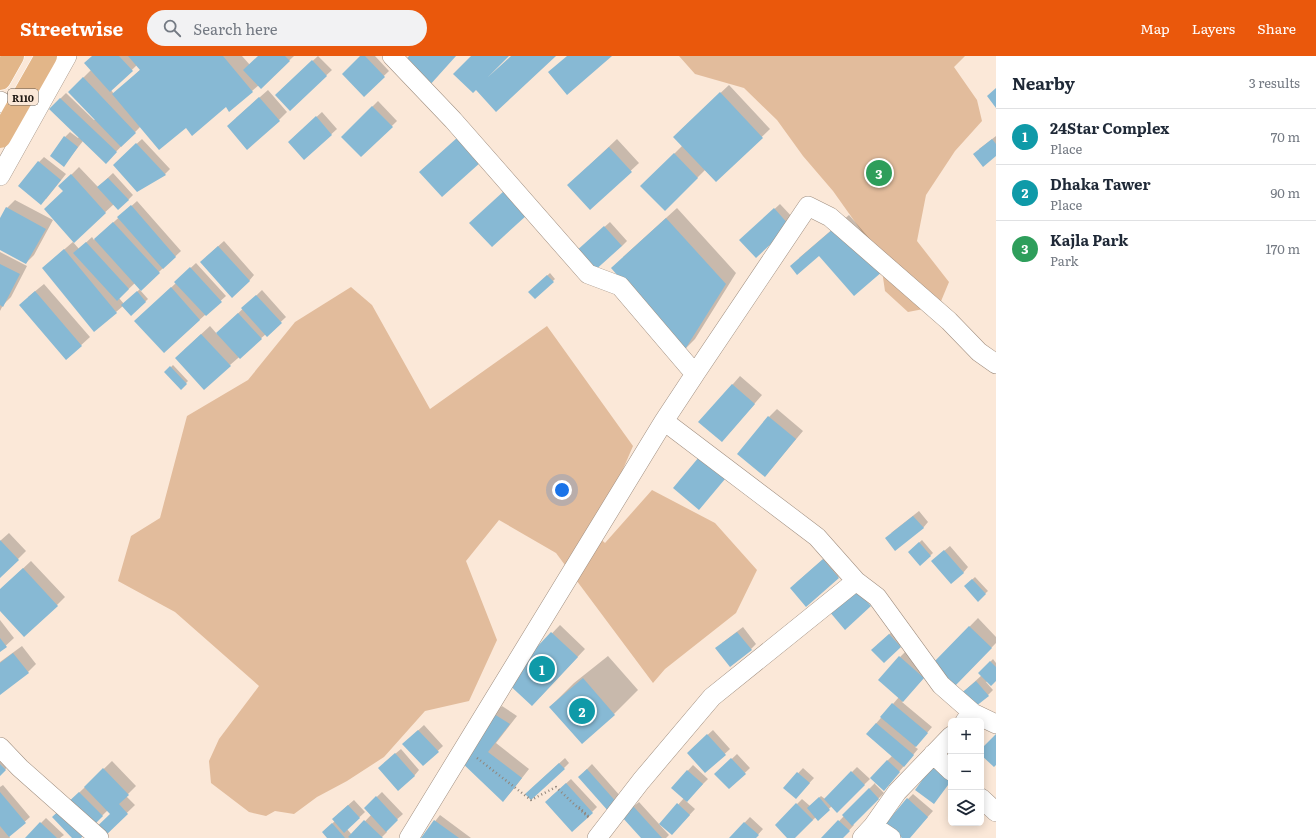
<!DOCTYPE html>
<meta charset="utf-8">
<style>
:root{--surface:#fff;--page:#f2f2f3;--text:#1f2937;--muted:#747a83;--line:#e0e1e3;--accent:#ea580c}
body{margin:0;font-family:Literata,serif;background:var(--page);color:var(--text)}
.controls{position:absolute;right:12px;bottom:12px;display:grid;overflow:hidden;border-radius:6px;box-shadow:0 2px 10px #0003}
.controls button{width:36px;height:36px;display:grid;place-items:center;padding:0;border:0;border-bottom:1px solid var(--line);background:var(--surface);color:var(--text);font:20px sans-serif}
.you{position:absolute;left:562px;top:434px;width:14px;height:14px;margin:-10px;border:3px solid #fff;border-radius:50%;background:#1a73e8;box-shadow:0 0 0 6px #1a73e833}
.badge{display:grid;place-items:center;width:26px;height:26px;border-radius:50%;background:var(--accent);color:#fff;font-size:13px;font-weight:700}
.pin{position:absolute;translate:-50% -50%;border:2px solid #fff;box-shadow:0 1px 4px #0006}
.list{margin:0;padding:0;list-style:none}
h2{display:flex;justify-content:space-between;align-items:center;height:52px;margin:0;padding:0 16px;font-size:17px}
h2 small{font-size:13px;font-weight:400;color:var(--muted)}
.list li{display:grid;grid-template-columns:26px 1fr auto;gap:12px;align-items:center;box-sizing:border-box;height:56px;padding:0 16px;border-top:1px solid var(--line)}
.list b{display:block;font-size:15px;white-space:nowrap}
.list p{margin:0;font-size:13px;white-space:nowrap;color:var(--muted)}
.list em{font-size:13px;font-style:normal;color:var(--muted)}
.icon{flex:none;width:22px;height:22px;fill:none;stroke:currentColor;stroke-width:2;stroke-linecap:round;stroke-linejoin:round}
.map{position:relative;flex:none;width:996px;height:782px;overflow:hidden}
header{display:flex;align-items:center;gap:24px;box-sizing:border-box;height:56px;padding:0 20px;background:var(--accent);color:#fff}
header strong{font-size:19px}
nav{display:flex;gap:22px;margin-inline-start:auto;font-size:14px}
.search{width:280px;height:36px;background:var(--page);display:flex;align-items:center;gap:10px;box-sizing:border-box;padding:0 14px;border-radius:22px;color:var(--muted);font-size:15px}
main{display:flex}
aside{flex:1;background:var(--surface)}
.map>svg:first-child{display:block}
.green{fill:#e2bc9c}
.shadow{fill:#0003;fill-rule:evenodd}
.building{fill:#87b9d4}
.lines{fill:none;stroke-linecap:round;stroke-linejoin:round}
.street-casing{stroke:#a08f80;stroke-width:20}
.primary-casing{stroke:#fff;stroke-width:23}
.path{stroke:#918479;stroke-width:2.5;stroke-dasharray:1 3;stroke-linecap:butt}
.street{stroke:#fff;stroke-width:19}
.primary{stroke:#e2b689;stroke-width:22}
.primary-bridge-casing{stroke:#fff;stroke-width:23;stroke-linecap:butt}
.primary-bridge{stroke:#e2b689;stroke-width:22}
.labels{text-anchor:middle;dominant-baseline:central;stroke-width:3;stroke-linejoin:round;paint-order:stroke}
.shield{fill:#fbe8d8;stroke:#60564d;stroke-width:1}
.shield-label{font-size:10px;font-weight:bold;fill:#1e1712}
</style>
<header>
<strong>Streetwise</strong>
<div class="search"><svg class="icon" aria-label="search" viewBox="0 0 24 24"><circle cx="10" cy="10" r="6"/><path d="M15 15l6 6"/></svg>Search here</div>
<nav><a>Map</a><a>Layers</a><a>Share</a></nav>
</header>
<main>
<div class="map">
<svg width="996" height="782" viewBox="0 0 996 782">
<rect width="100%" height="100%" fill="#fbe8d8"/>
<path class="green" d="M679 0H965L954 11 977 44 982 65 955 95 926 139 917 185 949 226 939 250 908 256 885 235 880 201 833 135 803 100 777 64 744 32 695 18Z
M351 231 372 249 430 353 547 270 633 390 595 478 605 487 652 434 715 467 757 514 736 557 665 613 653 627 556 497 499 464 466 505 497 584 469 645 425 655 384 701 347 725 317 741 294 758 275 755 266 760 249 756 211 727 209 705 219 683 259 630 175 556 118 525 131 480 160 462 187 360 248 324 295 266Z"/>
<path class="shadow" d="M93 0H242L250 9 260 0H294L261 31 259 29 252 35 186 70 140 71 106 106 83 85 64 109 65 81 70 76 78 82 79 81 50 53 66 37 94 64 96 63 69 36 91 14ZM137 9 141 13 114 38 111 34Z
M318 0 332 14 290 53 281 34Z
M362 0H375L389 15 364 39Z
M729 29 770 73 716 125 705 114 665 154 642 130 682 90V73Z
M268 34 287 56 279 64 236 62Z
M378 45 397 65 361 100 342 81Z
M322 56 337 73 304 103 294 81Z
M996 80V98L979 93Z
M142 83 170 113 165 118 137 134 119 104Z
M617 83 639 107 590 153 577 121Z
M44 101 66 118 46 143 39 106Z
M79 111 98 131 113 117 133 139 128 144 114 148 73 186 79 193 92 181 94 184 137 145 181 195 140 234 148 243 131 259 123 250 116 256 43 212 74 185 64 134 68 122ZM135 227 140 233 124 248 119 242Z
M15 144 53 164 34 199 26 207 0 193V164L7 152Z
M780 148 795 164 746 179Z
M677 152 736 217 695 283 684 294 623 201Z
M849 159 890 206 819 199 799 202Z
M610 166 627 185 622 190 581 192Z
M224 185 254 219 249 225 206 201Z
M0 196 27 210 11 241 3 249 0 255Z
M196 207 226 240 164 296 144 257 176 227 181 221Z
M550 217 555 223 535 242 530 236Z
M44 228 90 281 66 303 28 241Z
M262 234 286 261 267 279 266 278 230 309 184 294 210 270 217 278Z
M173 309 188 325 181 332 166 316Z
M740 320 762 339 730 376 700 366Z
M777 353 803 375 765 420 769 361Z
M919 455 928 466 923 472 891 477Z
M9 477 26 495 0 521V485Z
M922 484 933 497 921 508 909 496Z
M950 490 968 511 963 517 938 500Z
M828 499 843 516 838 521 796 527Z
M31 505 65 541 57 549 0 553V534Z
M975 521 988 535 978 544 965 530Z
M978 562 996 581V587L955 629 933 608Z
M0 564 14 582 0 595Z
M560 569 585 593 540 641 506 625Z
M743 571 756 588 751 593 722 587Z
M894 574 906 585 884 606 877 589Z
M22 590 36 608 28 616 0 638V606Z
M905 596 929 616 902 646 932 671 915 691 918 693 889 728 887 705 892 700 867 678 899 641 900 601Z
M608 600 638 634 614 658 550 651 574 627Z
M993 603 996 607V623L986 626 993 634 988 639H960L982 619 979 617Z
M502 650 517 660 496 687 529 713 511 736 503 744 461 704 494 658Z
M424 669 443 690 423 709 409 683Z
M713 674 730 693 705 716 693 692Z
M0 692 13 705 0 719Z
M401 693 419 714 414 720 384 707Z
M737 698 750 712 729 732 716 718Z
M565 702 569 707 564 712 531 733Z
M112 705 136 730 126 740 135 749 101 782 111 758 108 754 79 782H74L54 761Z
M592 708 622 742 617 747 584 716Z
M693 709 708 723 686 745 695 753 672 778 661 768 684 742 672 732Z
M857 711 870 723 837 755 832 750 818 763 816 761 794 782H789L776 769 802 743 810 750 821 740 825 743Z
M803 712 814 722 801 736 784 732Z
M571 723 597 751 592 756 551 741Z
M876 726 875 728 884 737 853 768 854 769 842 782H823L844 760 843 759Z
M3 729 30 761 9 780 10 782H0V731Z
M382 736 403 758 385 774 387 776 381 782H329L323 776 335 765 338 758 354 744 365 756 347 773 352 779 371 759 365 752Z
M913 738 933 755 909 782H904L908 743Z
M639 746 669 779 666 782H643L628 755Z
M440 759 471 782H422Z
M750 761 763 773 755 782H730Z
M46 762 64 779 60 782H26Z"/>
<path class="building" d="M92 0H119L133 15 110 36 84 7Z
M128 0H223L253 36 229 56 226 51 192 80 186 72 159 94 112 38 140 14Z
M258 0H285L290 5 261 33 243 14Z
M360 0H365L385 21 364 41 342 18Z
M409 0H456L429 30 403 7Z
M471 0H509L488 21 511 0H556L496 56 476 34 473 37 453 18Z
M567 0H612L567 39 548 16Z
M312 4 327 20 290 55 275 39Z
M83 21 136 77 121 91 68 36Z
M996 32V52L987 40Z
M720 36 763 82 716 126 673 81Z
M259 41 280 65 247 94 227 70Z
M60 42 117 96 106 108 49 53Z
M372 50 393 71 361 101 341 81Z
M316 60 332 79 304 104 288 86Z
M64 80 78 91 64 111 50 100Z
M458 81 481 106 442 141 419 116Z
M992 83 996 88V100L983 111 973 98Z
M136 87 166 119 137 136 113 109Z
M609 91 632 116 590 154 567 129Z
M674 97 698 122 665 155 640 130Z
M38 105 61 124 41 149 18 130Z
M71 118 106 157 74 187 44 153 63 135 58 130Z
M108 122 129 144 118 154 97 131Z
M504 135 527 159 492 191 469 167Z
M131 149 176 201 163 213 117 161Z
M6 151 46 173 26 208 0 194V162Z
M774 152 790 170 756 202 739 184Z
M666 162 726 228 684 295 611 212Z
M113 166 160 217 141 235 94 183Z
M840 167 883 215 854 240 819 200 797 219 790 210Z
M604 170 622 190 592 217 574 197Z
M86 186 129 233 117 245 73 197Z
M218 190 250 225 232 242 200 206Z
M64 193 117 257 94 276 42 212Z
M0 208 20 218 3 251 0 249Z
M190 211 222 246 206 260 174 226Z
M547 219 554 226 535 243 528 236Z
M171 231 200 264 164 297 134 265Z
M35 235 82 290 66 304 19 249Z
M137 235 146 246 131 260 121 249Z
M256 239 282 267 267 281 241 252Z
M238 257 262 283 240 303 216 277Z
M201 278 231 310 204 334 175 302Z
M170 310 187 328 181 334 164 316Z
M732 328 755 348 722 386 698 366Z
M768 360 796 383 765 421 737 398Z
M699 401 725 423 699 454 673 432Z
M913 460 924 472 895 495 885 482Z
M0 484 19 504 0 522Z
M919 486 931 500 920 510 908 496Z
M944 494 964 517 951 528 931 505Z
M823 503 839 522 806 551 790 532Z
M23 512 58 550 24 581 0 555V533Z
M972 523 986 538 978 546 964 530Z
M854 531 871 550 845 574 829 555Z
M969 570 992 592 955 630 932 608Z
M551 576 578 601 532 650 505 625Z
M737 576 752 594 730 611 715 592Z
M889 578 901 591 884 607 871 594Z
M0 582 7 591 0 596Z
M13 597 29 617 0 639V607Z
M899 600 924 622 903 646 878 624Z
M990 605 996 611V625L991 630 978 617Z
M583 622 615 659 582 688 549 651Z
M976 625 989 640 971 654 959 639Z
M892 647 928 677 916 691 880 661Z
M494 658 510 668 488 696 522 722 503 746 459 704Z
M876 667 914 699 904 711 866 678Z
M418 674 439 696 423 710 402 688Z
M707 678 726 699 705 717 687 697Z
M996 678V709L994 711 981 699V693Z
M395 697 415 720 398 735 378 712Z
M731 702 746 718 729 733 714 718Z
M887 704 900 716 884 735 870 722Z
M559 707 565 713 531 744 525 738Z
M0 708 6 714 0 720Z
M933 709 951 722V725L934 748 915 734Z
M103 712 129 739 119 748 128 758 103 782H85L110 758 84 731Z
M587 713 618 748 609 756 578 721Z
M687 714 703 728 687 746 671 732Z
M851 715 865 729 837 757 824 743Z
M797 716 810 727 796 743 783 732Z
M566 727 593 757 572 776 545 746Z
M869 732 879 743 852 770 842 759Z
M0 736 26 767 9 781 0 770Z
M79 736 103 760 81 782H72L52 761Z
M376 740 398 764 386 776 364 752Z
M819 741 830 754 818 765 807 752Z
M907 742 928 761 910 782H902L886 767Z
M677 747 690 759 672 779 659 768Z
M796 747 813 764 795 782H787L775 769Z
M348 749 360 762 344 777 332 763Z
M633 750 662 782H641L622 761Z
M364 764 383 782H350L348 781Z
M434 764 459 782H421Z
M838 764 850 775 843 782H821Z
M40 766 57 782H25Z
M744 766 759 779 756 782H729Z
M332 767 345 782H327L322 776Z"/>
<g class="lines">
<defs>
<path id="street" d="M392 0 453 64 588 218 620 230 695 318 664 365 817 481 856 525 877 541 941 629 973 657
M0 45 29 62
M0 120 67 0
M695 318 808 150 830 161 949 265 979 296 996 308
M965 665 973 657 996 668
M0 691 20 712 99 782
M933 698 951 715
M981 742 996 756
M873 770 891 782
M409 782 664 365
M597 782 641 725 712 641 856 525
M862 782 873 770 897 736 951 680"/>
<path id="primary" d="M0 23 13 0"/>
</defs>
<use href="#street" class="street-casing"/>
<use href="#primary" class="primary-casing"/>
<path class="path" d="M477 702 531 744 556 731 590 763
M579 751 590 762"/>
<use href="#street" class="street"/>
<use href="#primary" class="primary"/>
<defs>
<path id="primary-bridge" d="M0 81 46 0"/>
</defs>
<use href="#primary-bridge" class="primary-bridge-casing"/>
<use href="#primary-bridge" class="primary-bridge"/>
</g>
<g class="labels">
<rect class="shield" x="8" y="33" width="30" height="16" rx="3"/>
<g class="shield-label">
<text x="23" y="41">R110</text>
</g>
</g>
</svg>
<div class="controls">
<button>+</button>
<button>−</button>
<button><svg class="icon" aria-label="layers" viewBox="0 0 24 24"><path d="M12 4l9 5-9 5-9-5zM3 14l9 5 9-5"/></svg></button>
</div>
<div class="you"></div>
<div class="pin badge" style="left:542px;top:613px;background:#0f9aa8">1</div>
<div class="pin badge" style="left:582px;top:655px;background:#0f9aa8">2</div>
<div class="pin badge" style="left:879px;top:117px;background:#2e9e5b">3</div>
</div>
<aside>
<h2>Nearby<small>3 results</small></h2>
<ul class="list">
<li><span class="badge" style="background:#0f9aa8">1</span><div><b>24Star Complex</b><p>Place</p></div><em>70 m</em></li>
<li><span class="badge" style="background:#0f9aa8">2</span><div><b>Dhaka Tawer</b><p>Place</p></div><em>90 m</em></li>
<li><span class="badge" style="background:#2e9e5b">3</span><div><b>Kajla Park</b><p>Park</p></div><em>170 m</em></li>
</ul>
</aside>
</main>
